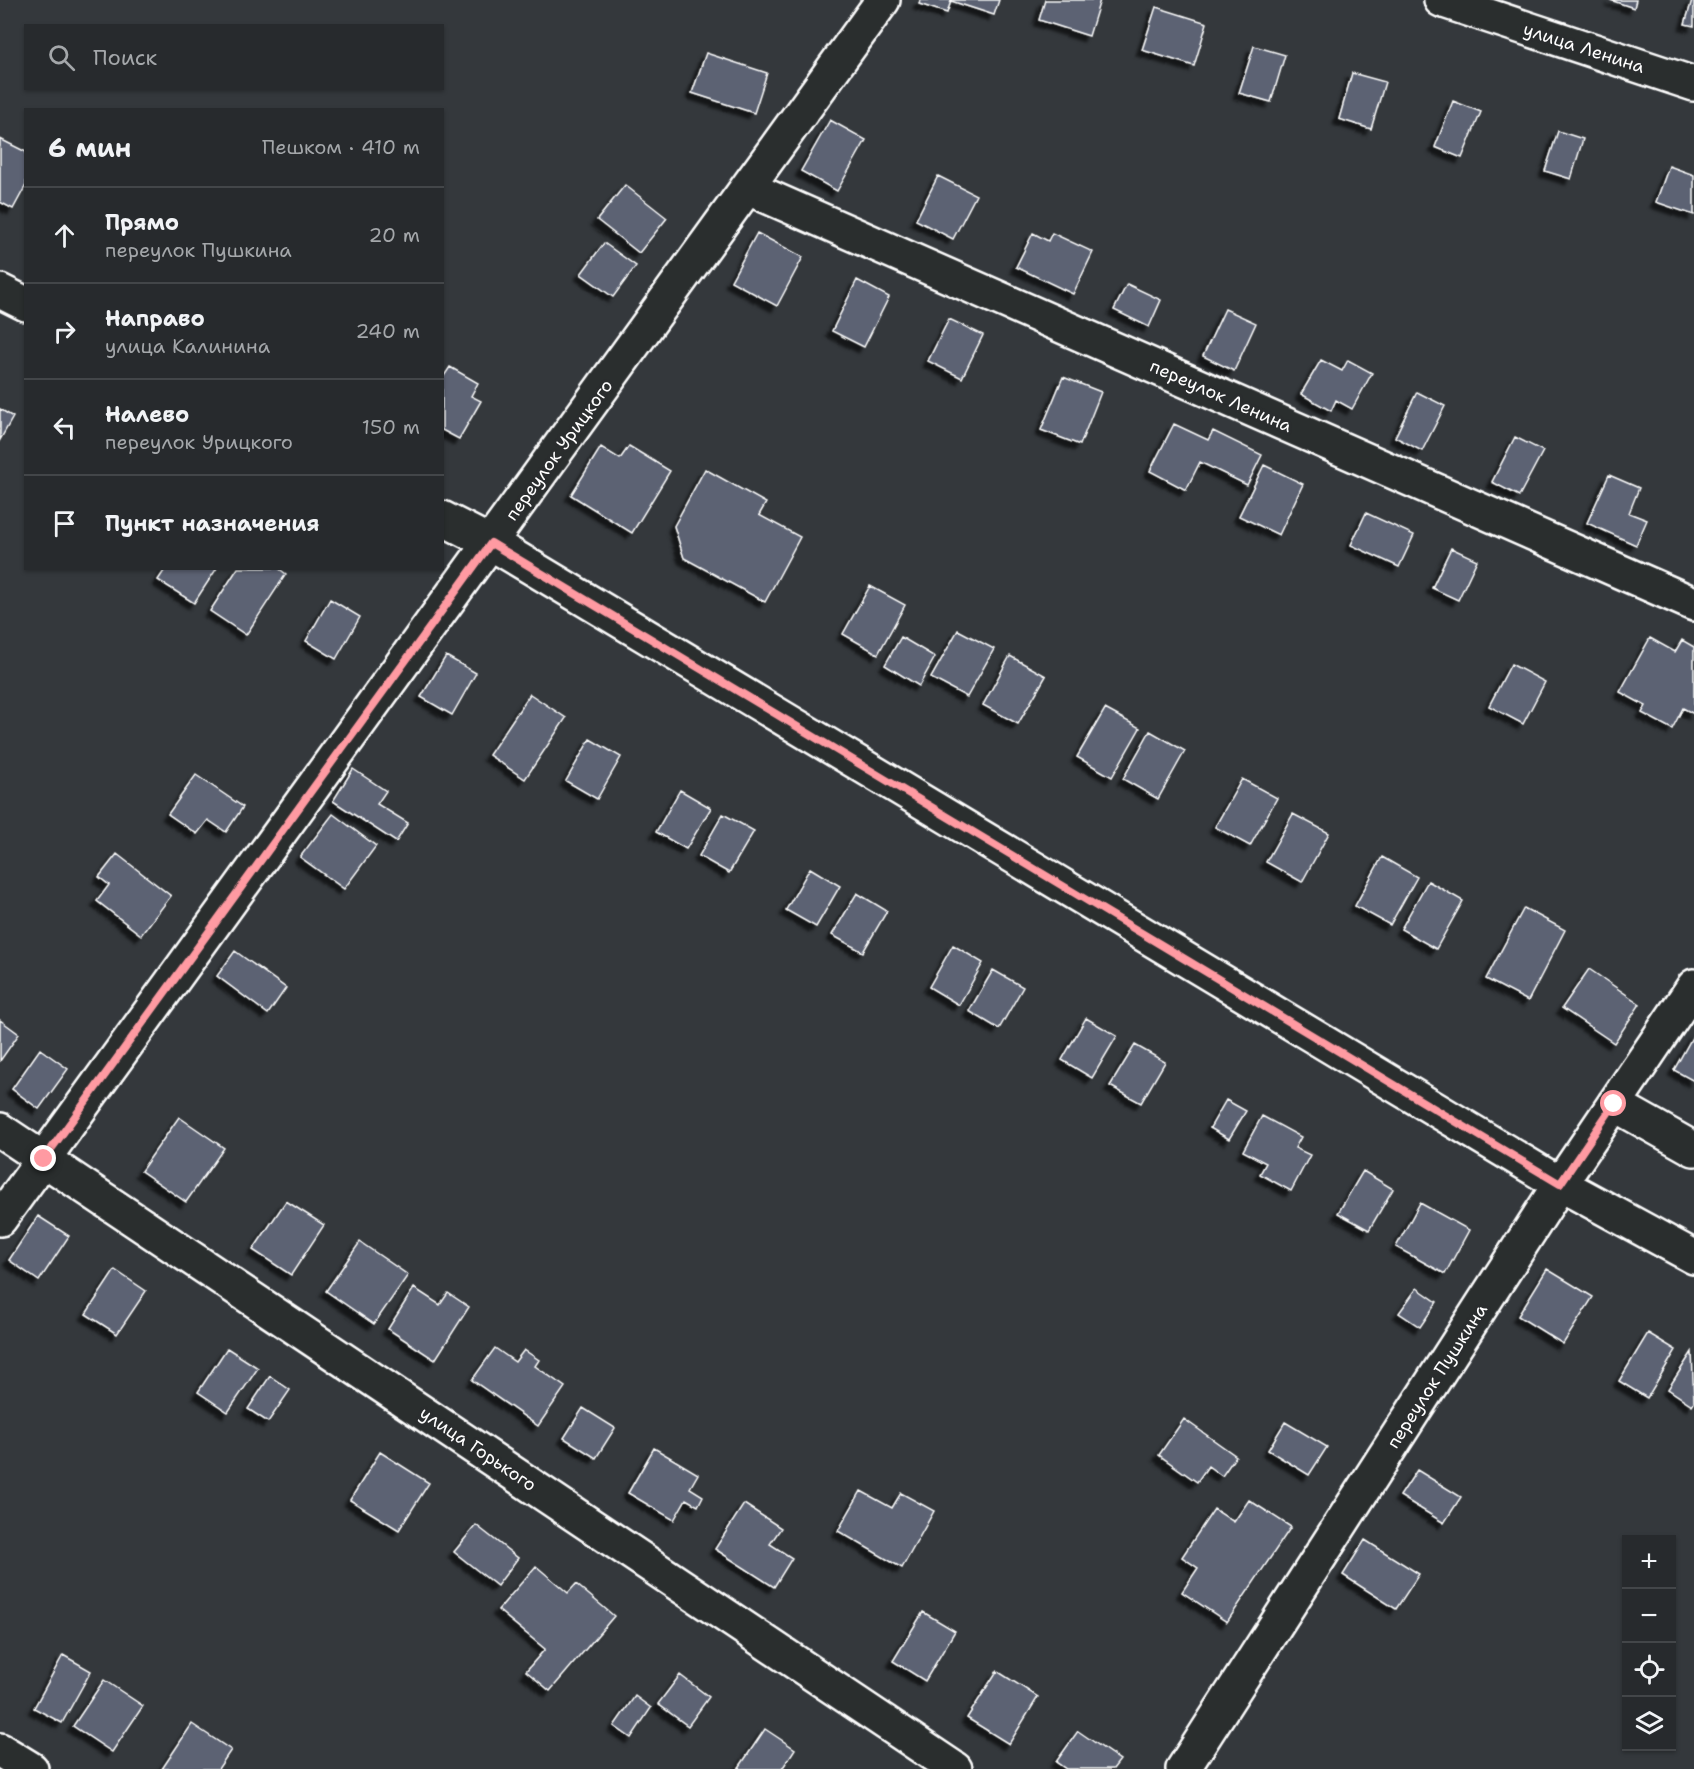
<!DOCTYPE html>
<html lang="ru">
<meta charset="utf-8">
<style>
:root{--surface:#272a2d;--page:#2f3235;--text:#f1f3f6;--muted:#a4a7aa;--line:#434649}
body{margin:0;font-family:"Shantell Sans",sans-serif;background:var(--page);color:var(--text)}
.controls{position:absolute;right:18px;bottom:18px;display:grid;overflow:hidden;border-radius:0px;box-shadow:0 2px 4px #0004}
.controls button{width:54px;height:54px;display:grid;place-items:center;padding:0;border:0;border-bottom:2px solid var(--line);background:var(--surface);color:var(--text);font:30px sans-serif}
.stop{position:absolute;width:18px;height:18px;margin:-14px;border:4px solid #ff9aa2;border-radius:50%;background:#fff}
.stop.end{background:#ff9aa2;border-color:#fff;box-shadow:0 2px 6px #0008}
.list{margin:0;padding:0;list-style:none}
h2{display:flex;justify-content:space-between;align-items:center;height:78px;margin:0;padding:0 24px;font-size:26px}
h2 small{font-size:20px;font-weight:400;color:var(--muted)}
.list li{display:grid;grid-template-columns:39px 1fr auto;gap:18px;align-items:center;box-sizing:border-box;height:96px;padding:0 24px;border-top:2px solid var(--line)}
.list b{display:block;font-size:22px;white-space:nowrap}
.list p{margin:0;font-size:20px;white-space:nowrap;color:var(--muted)}
.list em{font-size:20px;font-style:normal;color:var(--muted)}
.icon{flex:none;width:33px;height:33px;fill:none;stroke:currentColor;stroke-width:2;stroke-linecap:round;stroke-linejoin:round}
.map{position:relative;flex:none;width:1694px;height:1769px;overflow:hidden}
.search{position:absolute;background:var(--surface);box-shadow:0 2px 4px #0004;left:24px;top:24px;width:420px;height:66px;display:flex;align-items:center;gap:15px;box-sizing:border-box;padding:0 21px;border-radius:0px;color:var(--muted);font-size:22px}
.panel{position:absolute;background:var(--surface);box-shadow:0 2px 4px #0004;left:24px;top:108px;width:420px;height:462px;border-radius:0px}
.map>svg:first-child{display:block}
.building{fill:#5b6273;stroke:#fff;stroke-width:1.5;filter:url(#shadow)}
.lines{fill:none;stroke-linecap:round;stroke-linejoin:round}
.street-casing{stroke:#fff;stroke-width:38}
.street{stroke:#2a2d2e;stroke-width:33}
.route{stroke:#ff9aa2;stroke-width:8}
.labels{text-anchor:middle;dominant-baseline:central;stroke-width:6;stroke-linejoin:round;paint-order:stroke}
.street-label{font-size:18px;fill:#fff;stroke:#2a2d2e}
</style>
<div class="map">
<svg width="1694" height="1769" viewBox="0 0 1694 1769">
<defs>
<filter id="shadow"><feDropShadow dx="-5.5" dy="5.5" stdDeviation="1.5" flood-color="#0009"/></filter>
</defs>
<rect width="100%" height="100%" fill="#34383c"/>
<filter id="ink" filterUnits="userSpaceOnUse"><feTurbulence type="fractalNoise" baseFrequency=".0167" numOctaves="2"/><feDisplacementMap in="SourceGraphic" scale="12" xChannelSelector="R" yChannelSelector="G"/><feConvolveMatrix kernelMatrix="1 2 1 2 8 2 1 2 1" color-interpolation-filters="sRGB"/></filter>
<g filter="url(#ink)">
<path class="building" d="M920 0H999L994 15 951 1 947 13 919 4Z
M1045 0H1100L1089 36 1039 20Z
M1610 0H1636L1634 8Z
M1692 0H1694V26L1685 24Z
M1156 7 1207 23 1194 66 1142 50Z
M1254 46 1285 55 1271 102 1239 93Z
M706 53 767 73 754 113 692 93Z
M1352 73 1385 82 1371 129 1339 119Z
M1453 101 1481 112 1462 158 1435 147Z
M830 120 866 140 837 191 801 171Z
M1558 131 1583 139 1571 179 1545 171Z
M0 139 26 152V185L13 209 0 202Z
M1669 166 1694 175V215L1656 202Z
M938 176 976 195 953 239 916 220Z
M625 185 667 218 639 253 597 220Z
M757 233 803 257 777 306 731 281Z
M1033 233 1048 241 1052 233 1093 252 1073 294 1016 267Z
M604 243 636 266 613 297 581 274Z
M857 280 889 297 864 347 832 331Z
M1127 284 1161 300 1149 327 1114 310Z
M1225 309 1256 323 1234 371 1203 356Z
M949 319 983 335 962 378 928 361Z
M1321 360 1342 371 1348 360 1372 373 1352 409 1336 400 1331 411 1301 394Z
M450 367 478 383 471 396 481 401 459 439 442 430V379Z
M1063 377 1101 392 1080 445 1041 430Z
M1417 392 1445 406 1422 451 1395 437Z
M0 409 13 417 0 440Z
M1174 424 1208 440 1213 431 1262 455 1247 485 1200 462 1186 490 1150 471Z
M1515 437 1543 451 1519 496 1492 482Z
M629 446 670 471 632 533 571 495 601 447 620 459Z
M1264 465 1303 484 1279 535 1239 516Z
M705 469 766 503 759 515 800 537 765 602 684 558 674 526Z
M1609 475 1639 488 1629 513 1647 520 1636 545 1587 523Z
M1366 513 1414 535 1399 567 1351 545Z
M1451 548 1477 560 1458 600 1432 588Z
M166 568H217L194 603 158 580Z
M238 568H278L286 574 246 635 210 611Z
M870 586 905 605 878 654 843 634Z
M330 599 360 617 336 659 306 641Z
M958 630 994 649 967 697 931 678Z
M901 637 935 657 919 686 885 665Z
M1650 638 1675 652 1682 640 1694 647V714L1683 708 1672 729 1642 713 1646 706 1620 692Z
M446 656 476 673 452 715 421 697Z
M1010 656 1046 676 1018 724 983 705Z
M1511 664 1545 682 1523 724 1489 706Z
M530 694 566 718 525 779 489 755Z
M1105 709 1140 728 1112 777 1077 757Z
M1150 731 1185 751 1158 799 1123 779Z
M590 739 621 757 597 799 566 781Z
M353 769 386 791 377 804 408 823 396 842 333 801Z
M196 775 243 807 226 832 208 820 197 834 168 814Z
M1242 779 1277 798 1250 846 1215 827Z
M680 790 711 808 686 849 656 832Z
M333 814 376 846 344 889 300 857Z
M723 814 754 831 729 873 699 856Z
M1293 814 1329 833 1302 882 1266 862Z
M117 854 171 896 141 935 97 901 109 885 99 877Z
M1382 857 1417 877 1390 925 1355 906Z
M810 868 840 886 816 927 786 910Z
M1428 881 1463 901 1436 949 1401 929Z
M857 893 887 911 863 952 832 935Z
M1524 908 1565 930 1528 1001 1486 979Z
M953 945 983 963 959 1005 929 987Z
M235 951 286 988 268 1014 217 976Z
M1589 969 1640 1004 1614 1043 1562 1008Z
M993 970 1023 987 999 1029 969 1011Z
M1086 1018 1117 1036 1092 1078 1062 1060Z
M0 1020 19 1034 0 1061Z
M1694 1034V1081L1674 1070Z
M1135 1045 1165 1062 1141 1103 1110 1086Z
M40 1049 68 1069 39 1109 12 1089Z
M1226 1100 1246 1111 1229 1139 1210 1128Z
M1262 1116 1301 1137 1295 1148 1310 1155 1291 1191 1260 1174 1266 1163 1243 1151Z
M179 1117 224 1148 186 1202 141 1171Z
M1363 1171 1393 1189 1369 1230 1338 1213Z
M286 1201 324 1225 291 1275 253 1250Z
M1420 1203 1469 1230 1445 1274 1396 1247Z
M38 1216 69 1236 39 1281 9 1260Z
M360 1242 408 1275 374 1324 326 1291Z
M1547 1269 1593 1297 1563 1344 1518 1316Z
M115 1270 146 1291 117 1334 86 1314Z
M414 1288 440 1305 448 1293 469 1307 435 1360 388 1329Z
M1417 1288 1437 1302 1420 1327 1399 1313Z
M1648 1333 1676 1350 1647 1398 1619 1381Z
M227 1348 258 1368 228 1412 198 1392Z
M495 1348 515 1362 524 1350 539 1360 535 1366 565 1387 538 1426 472 1380Z
M1692 1352 1694 1402 1692 1405 1668 1389Z
M270 1376 290 1390 268 1422 248 1409Z
M583 1408 615 1428 596 1458 564 1438Z
M1184 1419 1236 1456 1222 1476 1208 1466 1197 1482 1159 1455Z
M1285 1422 1327 1447 1309 1475 1268 1450Z
M654 1448 698 1474 690 1488 703 1496 698 1506 686 1499 674 1520 628 1493Z
M380 1452 429 1483 399 1530 350 1500Z
M1417 1470 1461 1497 1444 1523 1400 1496Z
M861 1491 892 1508 901 1493 934 1511 902 1568 838 1531Z
M1249 1500 1291 1527 1227 1622 1182 1592 1198 1568 1182 1557 1214 1509 1234 1522Z
M744 1504 781 1528 770 1544 792 1558 774 1587 715 1549Z
M476 1525 518 1558 497 1586 454 1552Z
M1365 1540 1419 1574 1396 1609 1343 1575Z
M536 1566 568 1593 576 1584 614 1616 550 1691 526 1671 545 1649 498 1610Z
M923 1612 955 1631 925 1681 893 1661Z
M63 1655 91 1671 62 1723 34 1708Z
M997 1671 1038 1697 1009 1744 967 1718Z
M680 1675 709 1697 688 1726 658 1704Z
M104 1680 143 1706 112 1752 73 1726Z
M635 1696 651 1708 631 1738 614 1726Z
M192 1724 231 1750 218 1769H162Z
M765 1729 795 1749 782 1769H738Z
M1078 1731 1120 1760 1113 1769H1066L1056 1762Z"/>
<g class="lines">
<defs>
<path id="street" d="M1441 0 1694 84
M748 188 1694 604
M0 291 26 304
M442 518 491 543 1560 1184 1694 1257
M1614 1104 1694 1149
M0 1130 955 1769
M0 1219 883 0
M0 1750 31 1769
M1183 1769 1560 1184 1694 986"/>
</defs>
<use href="#street" class="street-casing"/>
<use href="#street" class="street"/>
</g>
</g>
<g class="lines" filter="url(#ink)">
<path class="route" d="M44 1159 491 543 1560 1184 1614 1104"/>
</g>
<g class="labels">
<g class="street-label">
<text transform="translate(1584 48) rotate(18)">улица Ленина</text>
<text transform="translate(1221 396) rotate(24)">переулок Ленина</text>
<text transform="translate(559 450) rotate(-54)">переулок Урицкого</text>
<text transform="translate(1437 1376) rotate(-57)">переулок Пушкина</text>
<text transform="translate(478 1449) rotate(34)">улица Горького</text>
</g>
</g>
</svg>
<div class="controls">
<button>+</button>
<button>−</button>
<button><svg class="icon" aria-label="locate" viewBox="0 0 24 24"><circle cx="12" cy="12" r="6"/><path d="M12 2v4M12 18v4M2 12h4M18 12h4"/></svg></button>
<button><svg class="icon" aria-label="layers" viewBox="0 0 24 24"><path d="M12 4l9 5-9 5-9-5zM3 14l9 5 9-5"/></svg></button>
</div>
<div class="stop" style="left:1614px;top:1104px"></div>
<div class="stop end" style="left:44px;top:1159px"></div>
<div class="search"><svg class="icon" aria-label="search" viewBox="0 0 24 24"><circle cx="10" cy="10" r="6"/><path d="M15 15l6 6"/></svg>Поиск</div>
<section class="panel">
<h2>6 мин<small>Пешком · 410 m</small></h2>
<ul class="list">
<li><svg class="icon" aria-label="ahead" viewBox="0 0 24 24"><path d="M12 20V5M6 11l6-6 6 6"/></svg><div><b>Прямо</b><p>переулок Пушкина</p></div><em>20 m</em></li>
<li><svg class="icon" aria-label="right" viewBox="0 0 24 24"><path d="M7 20v-9h11M14 6l5 5-5 5"/></svg><div><b>Направо</b><p>улица Калинина</p></div><em>240 m</em></li>
<li><svg class="icon" aria-label="left" viewBox="0 0 24 24"><path d="M17 20v-9H6M10 6l-5 5 5 5"/></svg><div><b>Налево</b><p>переулок Урицкого</p></div><em>150 m</em></li>
<li><svg class="icon" aria-label="arrive" viewBox="0 0 24 24"><path d="M6 21V4h12l-3 4 3 4H6"/></svg><div><b>Пункт назначения</b></div></li>
</ul>
</section>
</div>
